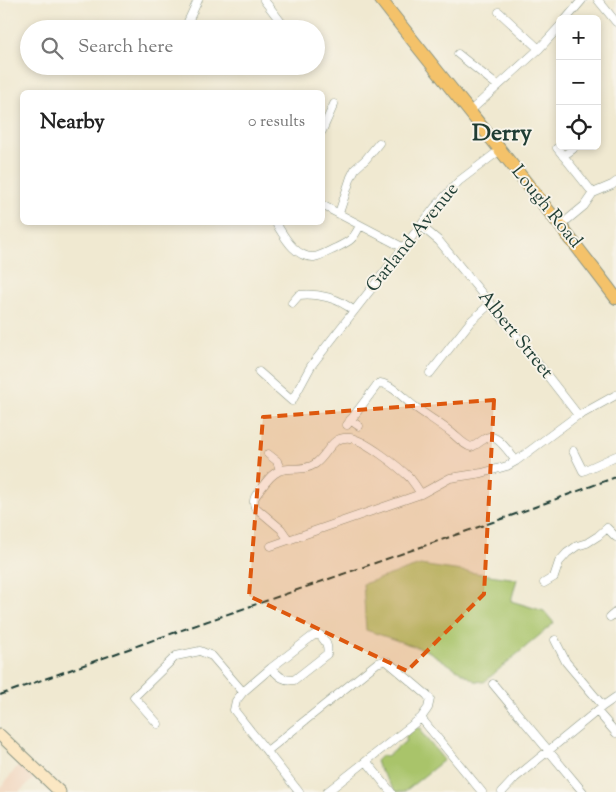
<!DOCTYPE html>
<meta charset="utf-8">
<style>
:root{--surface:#fff;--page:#f2f2f2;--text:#222;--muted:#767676;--line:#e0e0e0}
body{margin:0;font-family:"Sorts Mill Goudy",serif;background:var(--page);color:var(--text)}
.controls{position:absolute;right:15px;top:15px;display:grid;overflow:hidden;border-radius:8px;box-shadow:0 2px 8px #0003}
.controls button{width:45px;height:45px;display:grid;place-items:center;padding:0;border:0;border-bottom:1px solid var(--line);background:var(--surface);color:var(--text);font:25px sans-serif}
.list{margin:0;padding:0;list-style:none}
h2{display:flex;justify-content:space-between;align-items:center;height:65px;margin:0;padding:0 20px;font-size:21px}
h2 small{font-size:16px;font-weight:400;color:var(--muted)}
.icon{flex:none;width:28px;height:28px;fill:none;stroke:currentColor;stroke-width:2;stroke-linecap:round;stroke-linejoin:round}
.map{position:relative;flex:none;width:616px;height:792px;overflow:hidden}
.search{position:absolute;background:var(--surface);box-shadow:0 2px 8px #0003;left:20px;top:20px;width:305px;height:55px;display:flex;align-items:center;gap:12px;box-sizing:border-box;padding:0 18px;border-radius:28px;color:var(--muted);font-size:19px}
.panel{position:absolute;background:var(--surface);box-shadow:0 2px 8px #0003;left:20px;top:90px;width:305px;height:135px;border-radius:8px}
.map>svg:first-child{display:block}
.built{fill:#f1d5bd}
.green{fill:#a9c46b;stroke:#648050}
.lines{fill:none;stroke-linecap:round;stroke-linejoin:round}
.street-casing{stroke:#889382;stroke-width:9}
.secondary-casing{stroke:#889382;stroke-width:13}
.primary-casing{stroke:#889382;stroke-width:14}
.street{stroke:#fff;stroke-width:8}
.secondary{stroke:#fbe7c3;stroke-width:11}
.primary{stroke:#f4c26a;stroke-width:12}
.rail{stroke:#1f3d34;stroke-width:2;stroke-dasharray:8 4;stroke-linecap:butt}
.marked{fill:#de580e;fill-opacity:0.2;stroke:#de580e;stroke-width:4;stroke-dasharray:10 6;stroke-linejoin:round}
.labels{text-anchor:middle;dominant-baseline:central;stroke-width:4;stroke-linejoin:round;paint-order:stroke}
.street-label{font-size:19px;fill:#1f3d34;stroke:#f7f3e8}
.district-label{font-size:24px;font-weight:bold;fill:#1f3d34;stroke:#f7f3e8}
</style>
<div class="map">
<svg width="616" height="792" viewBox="0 0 616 792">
<rect width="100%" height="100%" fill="#f7f3e8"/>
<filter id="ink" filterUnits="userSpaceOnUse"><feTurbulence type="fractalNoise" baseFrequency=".02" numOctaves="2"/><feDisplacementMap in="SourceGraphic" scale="10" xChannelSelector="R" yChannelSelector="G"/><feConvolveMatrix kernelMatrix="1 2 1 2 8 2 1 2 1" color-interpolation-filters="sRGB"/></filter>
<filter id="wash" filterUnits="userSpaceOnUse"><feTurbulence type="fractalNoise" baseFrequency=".0096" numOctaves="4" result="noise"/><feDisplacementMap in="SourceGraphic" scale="20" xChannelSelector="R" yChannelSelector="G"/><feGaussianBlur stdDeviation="1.12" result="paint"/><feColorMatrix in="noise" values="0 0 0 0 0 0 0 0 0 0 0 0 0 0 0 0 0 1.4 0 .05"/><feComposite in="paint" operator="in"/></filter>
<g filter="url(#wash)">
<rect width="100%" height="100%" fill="#f0e9d1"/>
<path class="built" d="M19 764 34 778 19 792H0V789Z"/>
<path class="green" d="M420 565 517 579 511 601 544 611 554 623 484 682 475 681 428 651 366 630 363 584Z
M416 728H421L422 729 421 732 444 760 404 792H396L378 767 376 761 382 755 387 756 406 741V736Z"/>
</g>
<g filter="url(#ink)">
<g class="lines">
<defs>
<path id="street" d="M264 0 284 26 285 29
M598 0 616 22
M499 12 539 49
M566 19 582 0
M186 29V26L198 0
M458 54 498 86
M469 112 539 49 560 26
M322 131 334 104
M557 148 593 193
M563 156 573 149
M322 205 404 248
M339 213 351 177 355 169 366 159 379 143
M277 225C285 238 296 258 314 257 321 256 329 251 336 248 350 241 354 239 360 225
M561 225 584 206 593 193 612 185 616 182
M421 226 439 241 511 329 578 415
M292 303 299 295C318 293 339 298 354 311
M259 372 292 401 311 366 436 206 459 181 500 150
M430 373 471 321 490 304
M350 420 359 426
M347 425 377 385 380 383C393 385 404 399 415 407 427 416 441 424 453 434 459 439 464 445 471 447 478 445 483 438 489 437 498 435 511 455 516 461
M573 451 583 471 616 456
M268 454 277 461 280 470
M288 539 281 529 255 507C252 499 256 495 260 490 265 483 271 474 279 471 289 466 303 472 315 464 329 454 330 436 350 438 365 440 399 467 410 478 414 483 418 489 421 494
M271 546 421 494 450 478 482 473 507 466 516 461 578 415H580L616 395
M544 583 554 577 559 562 567 553 577 546 587 543 598 536 607 528 616 537
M610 617 616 612
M555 640 566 662 603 706
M271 668C279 676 283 681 294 680L327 654C329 645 325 641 320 635H314L271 668 243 692 236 701 234 710 299 792
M493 684 583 792
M597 711 616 733
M421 718 482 792
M158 724 134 697 176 656 200 651 212 656 243 692
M267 751 377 663 384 661 388 662 427 695 430 699 428 708 421 718 327 792
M367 762 391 792
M502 792 515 778 603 706 616 697"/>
<path id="secondary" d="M0 735 60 792"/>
<path id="primary" d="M381 0C459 100 540 197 616 298"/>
</defs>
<use href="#street" class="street-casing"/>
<use href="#secondary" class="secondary-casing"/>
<use href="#primary" class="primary-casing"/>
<use href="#street" class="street"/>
<use href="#secondary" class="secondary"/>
<use href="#primary" class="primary"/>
<path class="rail" d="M0 695 159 638 513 515 616 477"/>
</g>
</g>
<path class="marked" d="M494 400 484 594 407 671 249 596 263 417Z"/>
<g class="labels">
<g class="street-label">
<text transform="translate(546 207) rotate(51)">Lough Road</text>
<text transform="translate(413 238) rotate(-51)">Garland Avenue</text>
<text transform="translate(515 335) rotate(51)">Albert Street</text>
</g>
<g class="district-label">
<text x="502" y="134">Derry</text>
</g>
</g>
</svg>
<div class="controls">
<button>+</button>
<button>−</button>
<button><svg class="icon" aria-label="locate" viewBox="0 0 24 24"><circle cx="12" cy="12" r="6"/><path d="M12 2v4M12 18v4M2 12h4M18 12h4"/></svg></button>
</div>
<div class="search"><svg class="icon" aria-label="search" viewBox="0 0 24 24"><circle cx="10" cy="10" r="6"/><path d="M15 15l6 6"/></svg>Search here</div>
<section class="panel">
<h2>Nearby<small>0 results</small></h2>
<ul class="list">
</ul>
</section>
</div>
